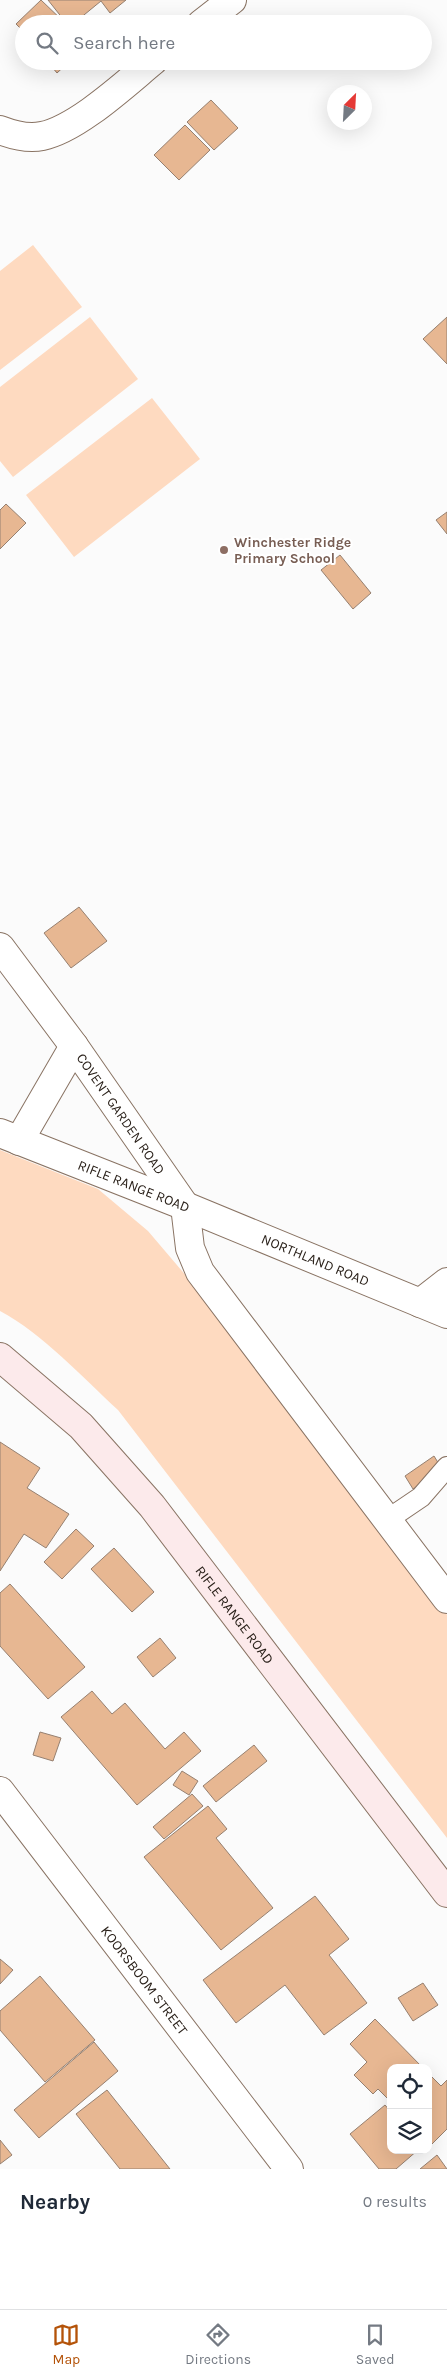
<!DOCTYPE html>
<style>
:root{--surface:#fff;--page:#f2f2f3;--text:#1f2937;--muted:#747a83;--line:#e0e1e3;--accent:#b45309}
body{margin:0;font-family:Karla,sans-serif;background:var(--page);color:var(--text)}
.controls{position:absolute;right:15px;bottom:15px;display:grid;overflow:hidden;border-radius:10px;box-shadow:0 5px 20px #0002}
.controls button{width:45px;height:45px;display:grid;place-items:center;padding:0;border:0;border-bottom:1px solid var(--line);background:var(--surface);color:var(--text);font:25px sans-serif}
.compass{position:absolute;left:327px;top:85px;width:45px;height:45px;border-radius:50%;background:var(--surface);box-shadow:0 5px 20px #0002;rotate:24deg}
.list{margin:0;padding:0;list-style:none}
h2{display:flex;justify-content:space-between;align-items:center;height:65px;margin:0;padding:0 20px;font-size:21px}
h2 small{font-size:16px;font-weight:400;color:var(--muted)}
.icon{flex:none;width:28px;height:28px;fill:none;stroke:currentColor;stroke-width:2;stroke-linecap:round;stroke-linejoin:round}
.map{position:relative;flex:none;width:447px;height:2169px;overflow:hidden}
.search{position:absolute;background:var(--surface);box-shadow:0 5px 20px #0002;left:15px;right:15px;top:15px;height:55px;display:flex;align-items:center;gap:12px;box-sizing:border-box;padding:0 18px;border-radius:28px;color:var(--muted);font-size:19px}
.sheet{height:140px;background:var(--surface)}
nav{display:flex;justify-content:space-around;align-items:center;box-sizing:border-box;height:70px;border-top:1px solid var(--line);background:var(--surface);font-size:14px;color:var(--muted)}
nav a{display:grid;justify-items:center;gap:2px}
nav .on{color:var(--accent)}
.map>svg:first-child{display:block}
.green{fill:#fedac0}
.building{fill:#e7b792;stroke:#968070}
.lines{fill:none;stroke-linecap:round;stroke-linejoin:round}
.service-casing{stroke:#897363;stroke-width:22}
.minor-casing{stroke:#897363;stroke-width:30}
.secondary-casing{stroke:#897363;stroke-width:30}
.service{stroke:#fff;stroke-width:20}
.minor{stroke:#fff;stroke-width:28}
.secondary{stroke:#fceaeb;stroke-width:28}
.education-dot{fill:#8d6e63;stroke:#fff;stroke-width:2}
.labels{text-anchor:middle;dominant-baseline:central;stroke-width:4;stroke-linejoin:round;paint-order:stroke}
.education-label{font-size:14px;font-weight:bold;fill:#785e54;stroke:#fff;text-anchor:start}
.street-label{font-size:14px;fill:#2b221b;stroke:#fff}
</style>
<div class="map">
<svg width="447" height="2169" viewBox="0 0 447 2169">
<rect width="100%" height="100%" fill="#fbfbfb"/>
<path class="green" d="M33 245 82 307 0 370V271Z
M90 317 138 379 13 477 0 461V387Z
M152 398 200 459 74 557 26 495Z
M0 1150 98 1189 148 1231 205 1298 447 1615V1838L118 1410C82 1377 43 1334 0 1311Z"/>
<path class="building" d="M41 0 66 24H24V32L16 24Z
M48 0H126L110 13 101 1 73 24H67Z
M47 61H70L57 73Z
M211 100 238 128 214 150 187 122Z
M185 125 210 150 179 180 154 155Z
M447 317V364L423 339Z
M6 504 26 523 0 549V510Z
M447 512V534L436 520Z
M340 555 371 593 353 609 321 570Z
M79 907 107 941 71 968 44 933Z
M0 1442 40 1468 27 1488 69 1514 46 1548 24 1534 0 1571Z
M434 1456 442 1469 413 1489 405 1476Z
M76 1529 94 1546 62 1579 44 1562Z
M114 1548 154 1592 132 1612 91 1569Z
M10 1584 85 1667 48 1699 0 1646V1593Z
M160 1638 176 1658 153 1677 137 1657Z
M92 1691 112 1714 125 1703 165 1749 184 1732 201 1751 137 1805 61 1717Z
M40 1732 61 1738 53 1761 33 1755Z
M254 1745 267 1761 216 1802 203 1786Z
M182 1771 198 1781 189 1795 173 1785Z
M192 1794 203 1806 164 1839 153 1827Z
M208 1806 227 1829 216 1838 273 1908 221 1950 144 1857Z
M315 1896 349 1939 329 1955 367 2003 324 2035 285 1985 236 2023 203 1980Z
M0 1959 13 1970 0 1984Z
M40 1976 95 2040 45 2082 0 2030V2011Z
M423 1983 438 2005 413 2021 398 1998Z
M375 2019 423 2068H391V2102L378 2089 373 2094 354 2075 367 2062 350 2044Z
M94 2042 118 2071 39 2138 14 2110Z
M428 2073 441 2086 447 2080V2129L432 2144 428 2140Z
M107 2090 170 2169H120L76 2114Z
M385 2105 391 2112V2150H418L396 2169H379L350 2134Z
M0 2140 12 2155 0 2164Z
M437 2155 447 2169H420Z"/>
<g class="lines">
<defs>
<path id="service" d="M387 1520 421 1497 447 1467"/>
<g id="minor">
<path d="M201 24 232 0"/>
<path d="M0 130C13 135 28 139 42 136 77 129 125 84 153 61"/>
<path id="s1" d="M0 947 74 1046 185 1206"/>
<path id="s2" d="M0 1133 185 1206 447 1314"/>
<path d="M19 1141 74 1046"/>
<path d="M185 1206 190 1248 200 1272 447 1599"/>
<path d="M420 1303 447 1282"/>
<path id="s3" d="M0 1791 289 2169"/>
</g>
<g id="secondary">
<path id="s4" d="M0 1357 81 1426 152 1506 447 1893"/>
</g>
</defs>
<use href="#service" class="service-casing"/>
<use href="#minor" class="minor-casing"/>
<use href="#secondary" class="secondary-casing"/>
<use href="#service" class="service"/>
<use href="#minor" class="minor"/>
<use href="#secondary" class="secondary"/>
</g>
<circle class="education-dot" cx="224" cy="550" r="5"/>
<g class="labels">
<g class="education-label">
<text x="234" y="542">Winchester Ridge<tspan x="234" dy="16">Primary School</tspan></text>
</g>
<g class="street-label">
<text stroke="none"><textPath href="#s1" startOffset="206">COVENT GARDEN ROAD</textPath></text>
<text stroke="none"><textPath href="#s2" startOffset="144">RIFLE RANGE ROAD</textPath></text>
<text stroke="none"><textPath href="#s2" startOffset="340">NORTHLAND ROAD</textPath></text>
<text stroke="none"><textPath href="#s4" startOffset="350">RIFLE RANGE ROAD</textPath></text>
<text stroke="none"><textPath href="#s3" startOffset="238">KOORSBOOM STREET</textPath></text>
</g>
</g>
</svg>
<div class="controls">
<button><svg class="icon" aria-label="locate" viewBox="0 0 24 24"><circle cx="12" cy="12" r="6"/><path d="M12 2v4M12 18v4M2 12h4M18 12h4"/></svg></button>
<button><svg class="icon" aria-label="layers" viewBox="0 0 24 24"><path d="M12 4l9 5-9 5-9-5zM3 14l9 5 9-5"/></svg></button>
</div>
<svg class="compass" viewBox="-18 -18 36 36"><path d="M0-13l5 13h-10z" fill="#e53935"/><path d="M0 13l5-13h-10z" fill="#747a83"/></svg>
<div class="search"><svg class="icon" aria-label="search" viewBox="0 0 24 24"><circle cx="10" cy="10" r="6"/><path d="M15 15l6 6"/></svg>Search here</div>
</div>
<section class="sheet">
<h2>Nearby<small>0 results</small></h2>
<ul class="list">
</ul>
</section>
<nav>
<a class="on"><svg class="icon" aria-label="map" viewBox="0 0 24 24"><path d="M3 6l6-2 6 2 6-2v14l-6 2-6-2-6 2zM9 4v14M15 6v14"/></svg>Map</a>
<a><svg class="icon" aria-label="directions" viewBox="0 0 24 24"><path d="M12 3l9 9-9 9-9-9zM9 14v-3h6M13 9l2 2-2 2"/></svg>Directions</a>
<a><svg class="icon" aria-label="saved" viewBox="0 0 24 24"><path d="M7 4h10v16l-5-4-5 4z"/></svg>Saved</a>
</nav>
